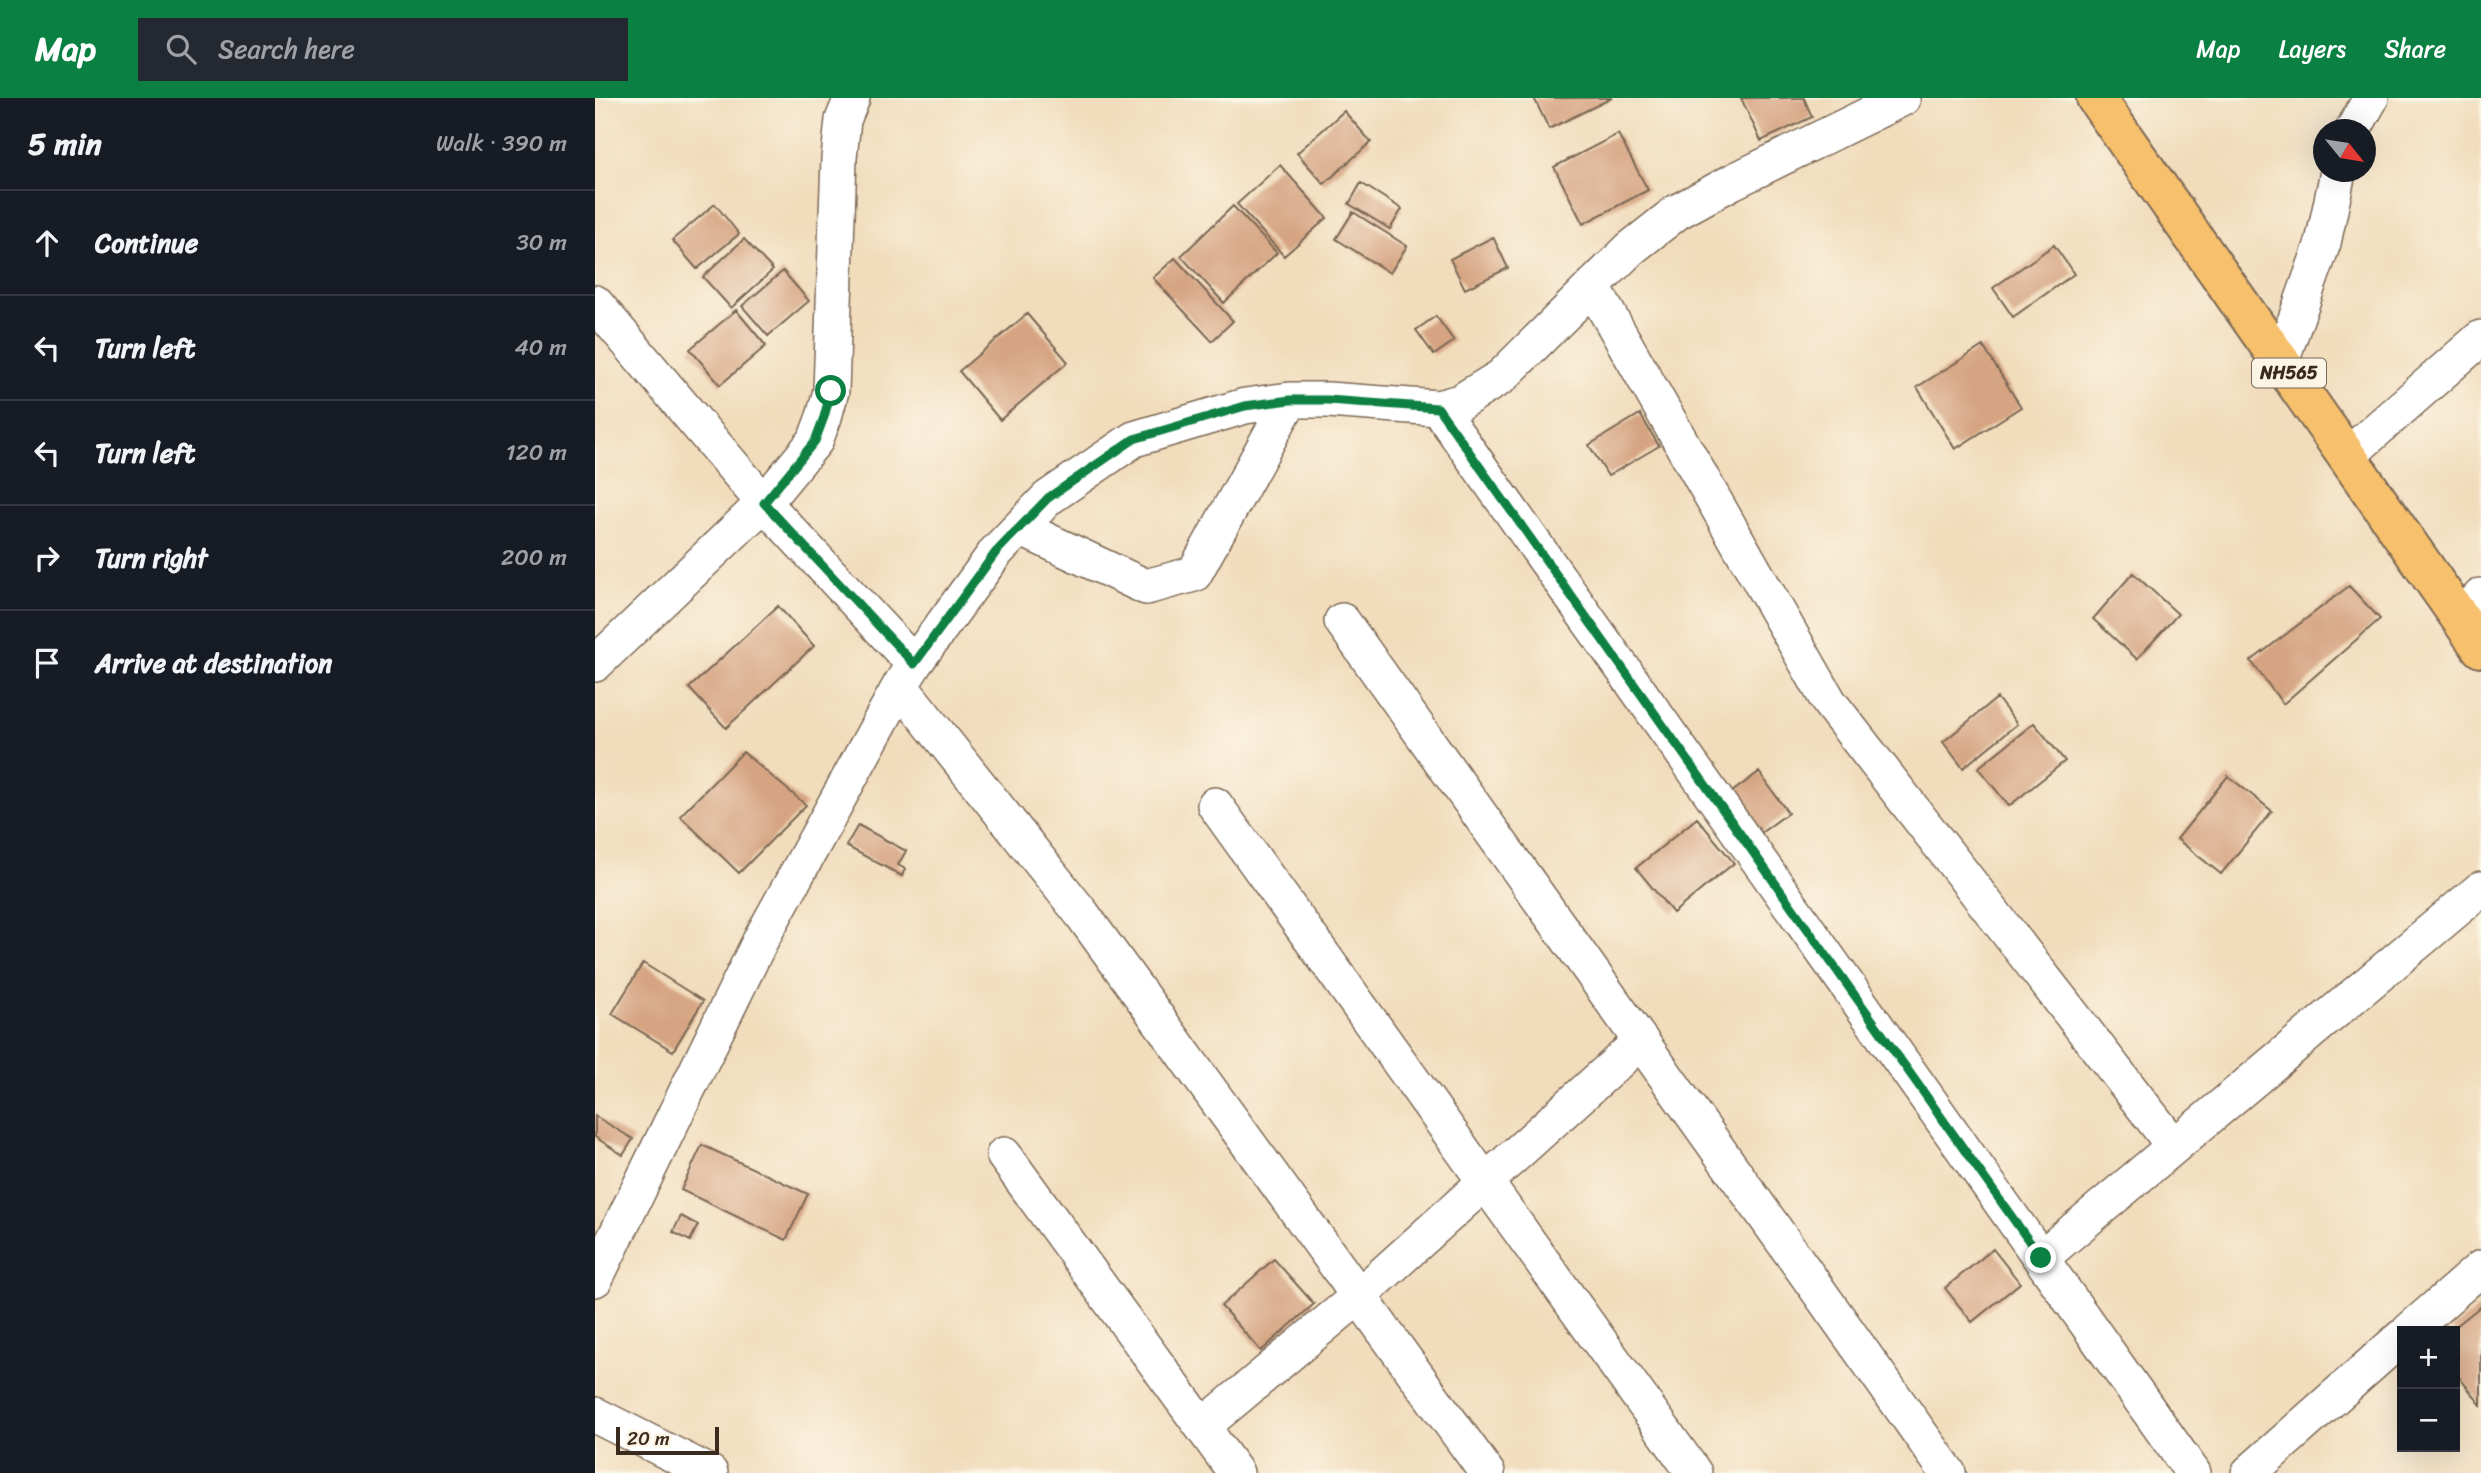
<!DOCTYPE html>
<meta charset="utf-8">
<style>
:root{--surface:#171b24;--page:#242831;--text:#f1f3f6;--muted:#9ea1a6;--line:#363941;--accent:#0b8043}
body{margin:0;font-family:Sriracha,sans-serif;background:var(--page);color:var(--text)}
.controls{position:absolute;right:21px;bottom:21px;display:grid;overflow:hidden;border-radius:0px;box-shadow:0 7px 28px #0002}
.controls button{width:63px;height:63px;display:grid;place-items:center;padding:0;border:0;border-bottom:2px solid var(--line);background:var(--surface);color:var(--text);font:35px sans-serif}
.compass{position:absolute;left:1718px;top:21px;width:63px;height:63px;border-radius:50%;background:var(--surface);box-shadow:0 7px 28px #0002;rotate:120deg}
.scale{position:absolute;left:21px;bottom:18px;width:103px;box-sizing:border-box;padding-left:7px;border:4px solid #3b2a1e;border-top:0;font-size:19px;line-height:24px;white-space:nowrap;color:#3b2a1e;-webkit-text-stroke:5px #fcf5e5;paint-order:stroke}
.stop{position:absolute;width:21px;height:21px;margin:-16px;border:5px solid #0b8043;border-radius:50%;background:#fff}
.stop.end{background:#0b8043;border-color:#fff;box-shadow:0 2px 7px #0008}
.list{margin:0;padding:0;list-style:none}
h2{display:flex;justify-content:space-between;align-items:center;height:91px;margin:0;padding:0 28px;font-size:30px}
h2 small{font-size:23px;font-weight:400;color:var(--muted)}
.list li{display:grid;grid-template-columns:46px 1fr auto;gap:21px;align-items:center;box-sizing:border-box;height:105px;padding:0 28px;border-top:2px solid var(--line)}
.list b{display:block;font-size:26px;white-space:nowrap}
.list em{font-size:23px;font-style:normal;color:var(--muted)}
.icon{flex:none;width:38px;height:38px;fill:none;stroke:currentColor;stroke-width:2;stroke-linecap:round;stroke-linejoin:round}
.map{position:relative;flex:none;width:1886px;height:1375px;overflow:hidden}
header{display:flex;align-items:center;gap:42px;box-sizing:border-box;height:98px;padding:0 35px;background:var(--accent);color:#fff}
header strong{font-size:33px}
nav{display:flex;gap:38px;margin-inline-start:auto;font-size:24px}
.search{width:490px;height:63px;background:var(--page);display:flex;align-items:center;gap:18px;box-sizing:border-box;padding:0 24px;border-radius:0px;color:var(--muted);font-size:26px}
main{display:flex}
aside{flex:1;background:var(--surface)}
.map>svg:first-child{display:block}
.building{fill:#d6a482}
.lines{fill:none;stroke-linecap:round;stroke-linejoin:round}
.minor-casing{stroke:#7b6855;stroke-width:38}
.trunk-casing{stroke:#7b6855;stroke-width:42}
.minor{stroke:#fff;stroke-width:35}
.trunk{stroke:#f7c06c;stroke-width:38}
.route{stroke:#0b8043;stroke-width:9}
.labels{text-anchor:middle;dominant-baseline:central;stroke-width:7;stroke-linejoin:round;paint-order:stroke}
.shield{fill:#fcf5e5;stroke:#75675a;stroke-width:2}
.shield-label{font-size:18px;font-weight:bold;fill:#3b2a1e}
</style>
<header>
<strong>Map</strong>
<div class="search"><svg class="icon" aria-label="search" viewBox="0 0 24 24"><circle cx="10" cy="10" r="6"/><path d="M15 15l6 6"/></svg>Search here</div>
<nav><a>Map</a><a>Layers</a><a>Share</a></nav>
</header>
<main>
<aside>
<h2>5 min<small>Walk · 390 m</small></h2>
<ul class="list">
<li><svg class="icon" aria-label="ahead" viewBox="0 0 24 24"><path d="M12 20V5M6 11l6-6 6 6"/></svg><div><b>Continue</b></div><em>30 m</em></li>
<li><svg class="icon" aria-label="left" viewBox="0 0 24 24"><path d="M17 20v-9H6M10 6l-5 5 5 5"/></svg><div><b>Turn left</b></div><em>40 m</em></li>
<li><svg class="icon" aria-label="left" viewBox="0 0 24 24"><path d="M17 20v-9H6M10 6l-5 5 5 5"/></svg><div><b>Turn left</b></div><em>120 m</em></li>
<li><svg class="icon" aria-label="right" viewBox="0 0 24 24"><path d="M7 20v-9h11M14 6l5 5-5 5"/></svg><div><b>Turn right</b></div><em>200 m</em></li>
<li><svg class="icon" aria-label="arrive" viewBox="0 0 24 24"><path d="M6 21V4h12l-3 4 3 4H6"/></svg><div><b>Arrive at destination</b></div></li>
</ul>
</aside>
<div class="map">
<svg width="1886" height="1375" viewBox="0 0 1886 1375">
<rect width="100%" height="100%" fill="#fcf5e5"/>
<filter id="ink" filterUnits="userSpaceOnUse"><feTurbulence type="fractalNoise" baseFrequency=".0143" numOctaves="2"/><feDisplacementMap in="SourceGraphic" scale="14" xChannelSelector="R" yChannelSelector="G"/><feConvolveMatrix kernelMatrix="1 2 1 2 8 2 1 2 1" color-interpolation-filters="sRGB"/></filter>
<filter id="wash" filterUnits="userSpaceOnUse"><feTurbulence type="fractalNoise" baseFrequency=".00686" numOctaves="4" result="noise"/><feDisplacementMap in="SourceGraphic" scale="28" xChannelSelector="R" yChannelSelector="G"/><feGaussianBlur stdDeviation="1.57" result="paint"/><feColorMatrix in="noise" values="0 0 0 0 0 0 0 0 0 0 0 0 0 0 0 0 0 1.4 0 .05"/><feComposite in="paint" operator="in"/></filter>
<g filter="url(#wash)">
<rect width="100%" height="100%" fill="#f1dcbc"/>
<g id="blocks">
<path class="building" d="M939 0H1017L954 31Z
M1146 0H1209L1217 19 1166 43Z
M749 13 776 44 729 86 702 55Z
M1023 36 1053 92 988 126 959 69Z
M685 67 732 120 689 158 642 106Z
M766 85 807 111 795 131 754 106Z
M120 106 144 136 102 171 77 142Z
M638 108 682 155 629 205 586 158Z
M758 114 812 148 795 175 741 141Z
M898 139 913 170 870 191 855 161Z
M149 141 178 172 136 210 108 179Z
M1459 147 1479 176 1418 219 1398 190Z
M580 160 638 223 617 243 558 180Z
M188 173 214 203 173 238 147 208Z
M141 212 171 248 125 287 95 251Z
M432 216 473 264 405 322 364 273Z
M841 218 859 243 839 257 821 232Z
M1388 248 1426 309 1360 351 1322 289Z
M1045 316 1064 348 1013 378 994 347Z
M1538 475 1583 516 1542 561 1498 521Z
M1754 488 1785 521 1688 606 1656 563Z
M183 508 219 548 131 630 94 590Z
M1402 600 1422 626 1368 670 1348 644Z
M1439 625 1470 663 1414 708 1383 670Z
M148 654 211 707 144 775 85 718Z
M1164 674 1193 715 1163 737 1133 697Z
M1633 678 1677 713 1626 776 1582 741Z
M1102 720 1139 765 1078 815 1041 770Z
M263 727 311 753 303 767 310 771 307 778 251 748Z
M48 865 108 903 78 953 17 916Z
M0 1018 38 1041 28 1057 0 1039Z
M107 1047 213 1096 191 1142 86 1092Z
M86 1118 103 1127 95 1143 78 1134Z
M1398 1151 1425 1185 1377 1224 1350 1190Z
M679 1161 719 1206 666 1253 626 1208Z
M1886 1208V1307L1860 1274V1233H1855Z"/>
</g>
</g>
<g filter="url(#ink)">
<use href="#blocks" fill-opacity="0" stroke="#7b6855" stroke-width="2"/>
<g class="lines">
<defs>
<path id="minor" d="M257 0 248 22 244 60 236 293 229 319 220 343 169 405 319 566
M1758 32 1776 0
M997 188 1234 604 1579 1048
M0 205 169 405 0 566
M1686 263 1728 145 1743 74
M843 310 1598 1375
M1752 358 1886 240
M425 430 551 489 599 476 695 302
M1865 520 1886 498
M747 523 1353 1375
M305 588 487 816 892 1375
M620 707 1099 1375
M409 1057 641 1375
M1446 1160 1886 791
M0 1181 165 843 305 588 319 566 401 454 453 400 539 341 650 308 695 302H733L843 310 865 304 906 279 1035 151 1082 114 1137 84 1308 0
M1814 1233 1886 1170
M0 1317 115 1375
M608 1328 764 1198 1046 943
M1654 1375 1807 1239"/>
<path id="trunk" d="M1501 0 1886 550"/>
</defs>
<use href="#minor" class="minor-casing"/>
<use href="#trunk" class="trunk-casing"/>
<use href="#minor" class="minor"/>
<use href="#trunk" class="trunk"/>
</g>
</g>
<g class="lines" filter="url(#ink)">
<path class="route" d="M236 293 229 319 220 343 169 405 319 566 401 454 453 400 539 341 650 308 695 302H733L843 310 1446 1160"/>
</g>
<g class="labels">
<rect class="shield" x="1657" y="260.5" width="74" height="29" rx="5"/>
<g class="shield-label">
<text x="1694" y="275">NH565</text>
</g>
</g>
</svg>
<div class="controls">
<button>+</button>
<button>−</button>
</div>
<svg class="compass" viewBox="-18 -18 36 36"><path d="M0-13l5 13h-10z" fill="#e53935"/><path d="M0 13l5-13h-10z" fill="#9ea1a6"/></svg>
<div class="scale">20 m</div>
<div class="stop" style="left:236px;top:293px"></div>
<div class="stop end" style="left:1446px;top:1160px"></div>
</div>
</main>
